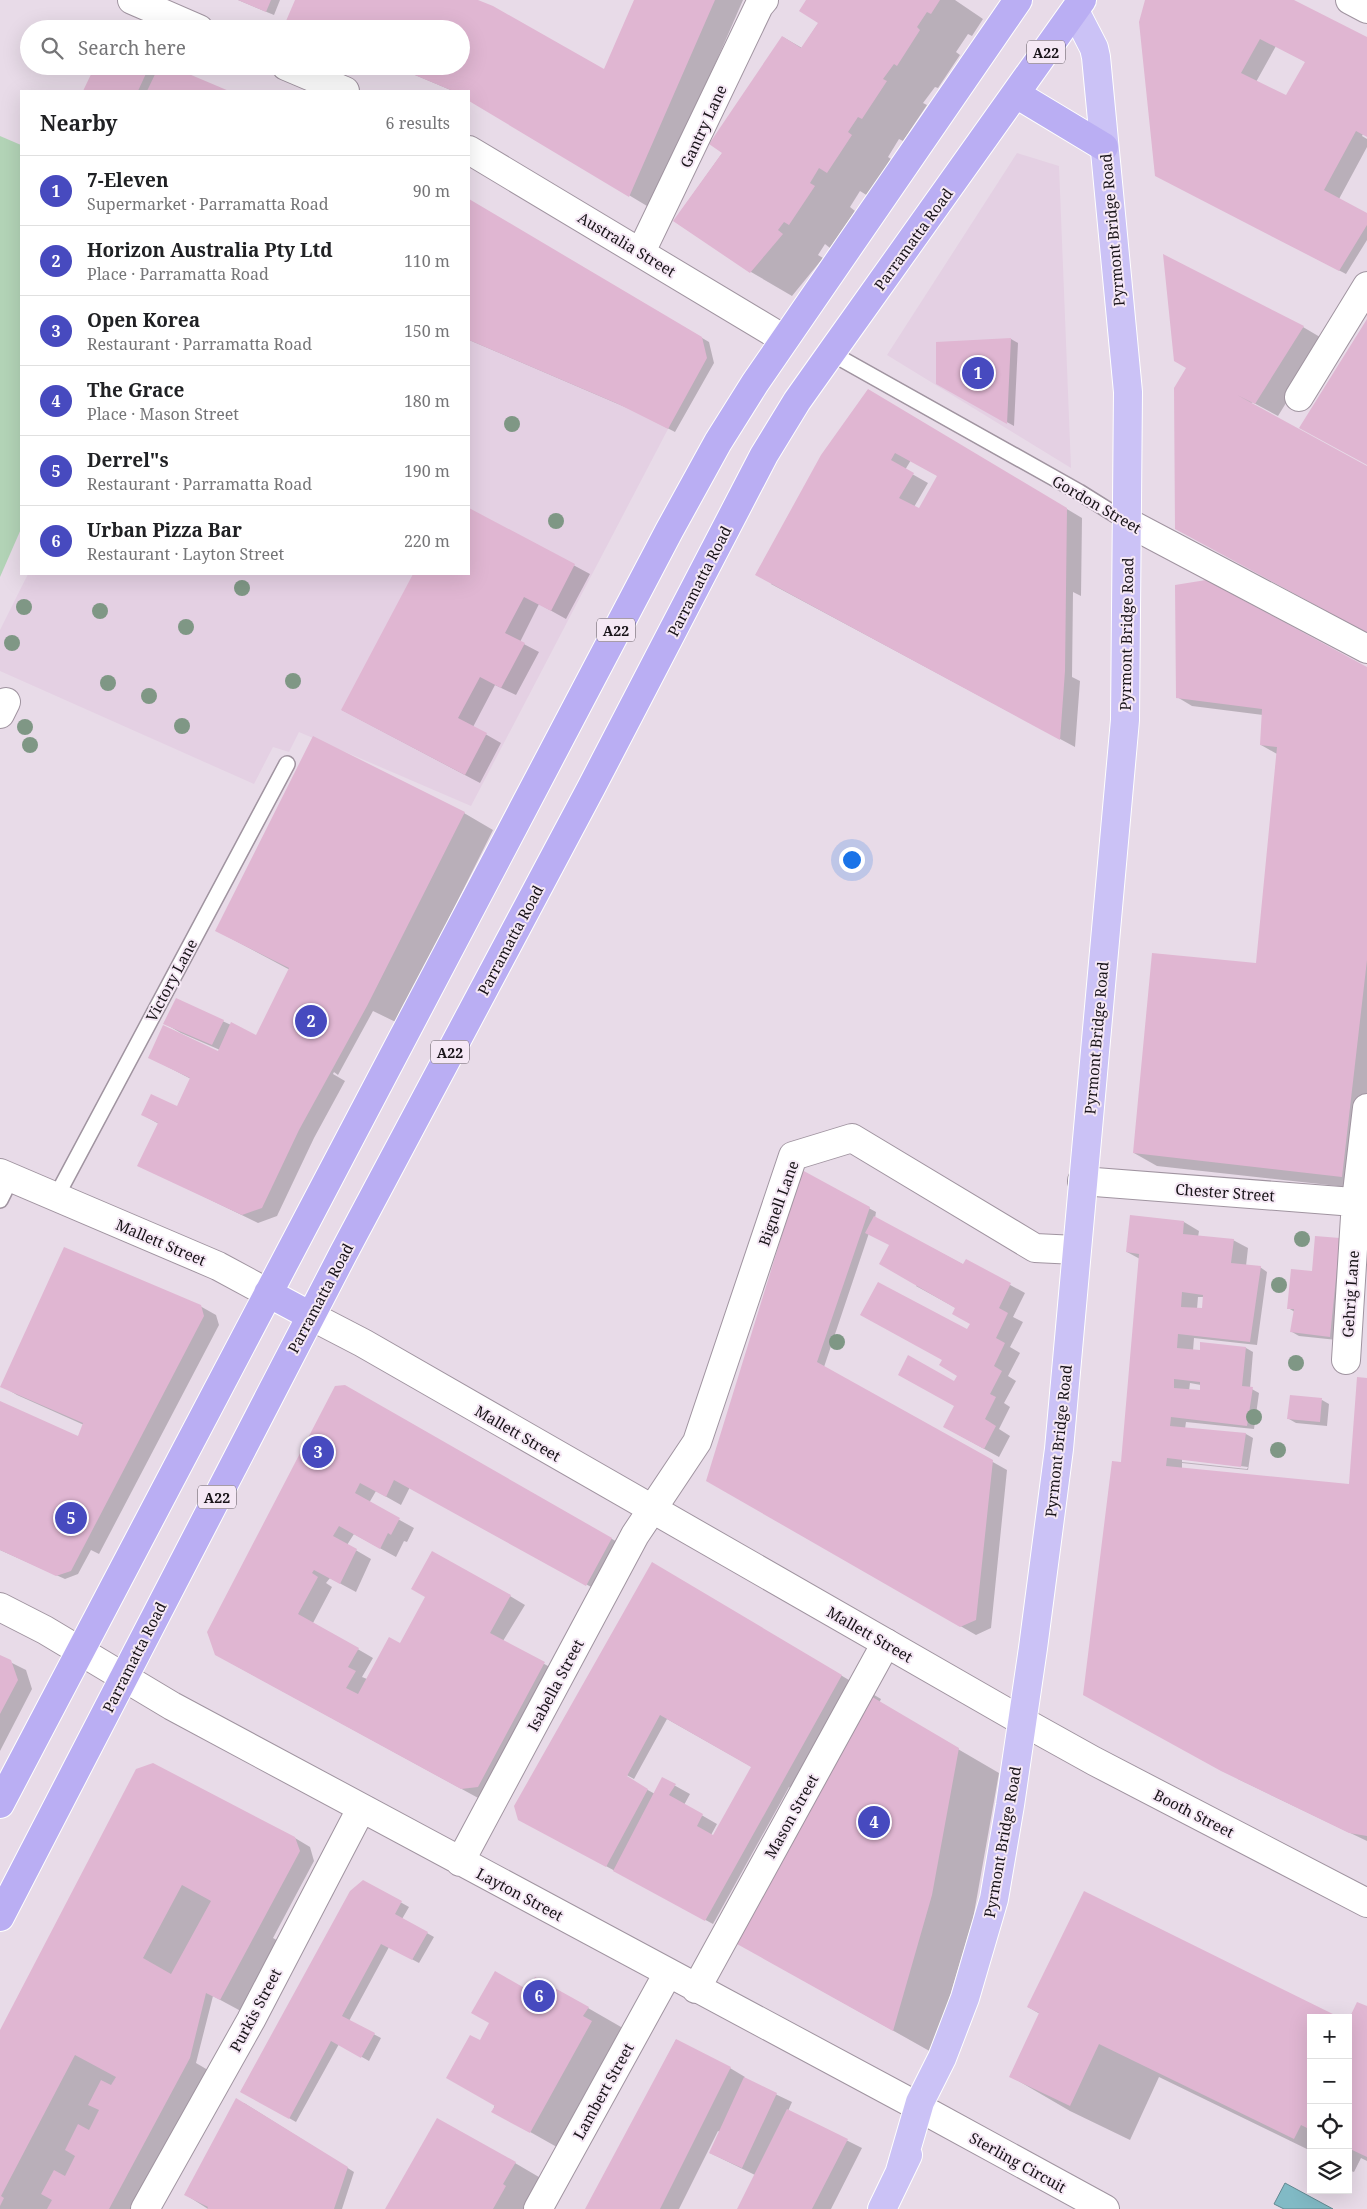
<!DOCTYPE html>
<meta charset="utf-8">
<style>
:root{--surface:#fff;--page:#f6f6f6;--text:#202124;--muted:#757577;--line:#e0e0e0;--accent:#474abf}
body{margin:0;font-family:"Noto Serif",serif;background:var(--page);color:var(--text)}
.controls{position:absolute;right:15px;bottom:15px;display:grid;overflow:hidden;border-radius:0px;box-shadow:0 5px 20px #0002}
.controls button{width:45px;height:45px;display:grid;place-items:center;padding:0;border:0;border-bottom:1px solid var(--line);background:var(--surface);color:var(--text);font:25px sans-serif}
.you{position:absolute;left:851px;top:859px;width:18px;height:18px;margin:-12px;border:4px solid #fff;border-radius:50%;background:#1a73e8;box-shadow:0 0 0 8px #1a73e833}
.badge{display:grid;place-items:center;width:32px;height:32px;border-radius:50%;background:var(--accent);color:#fff;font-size:16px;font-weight:700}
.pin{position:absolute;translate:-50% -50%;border:2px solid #fff;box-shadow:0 1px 5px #0006}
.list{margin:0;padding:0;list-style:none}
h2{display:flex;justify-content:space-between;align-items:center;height:65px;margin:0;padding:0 20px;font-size:21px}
h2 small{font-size:16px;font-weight:400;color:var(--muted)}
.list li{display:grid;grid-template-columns:32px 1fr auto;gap:15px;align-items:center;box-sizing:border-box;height:70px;padding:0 20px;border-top:1px solid var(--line)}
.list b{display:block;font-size:19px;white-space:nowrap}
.list p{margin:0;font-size:16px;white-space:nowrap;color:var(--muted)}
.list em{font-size:16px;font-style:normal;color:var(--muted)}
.icon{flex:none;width:28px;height:28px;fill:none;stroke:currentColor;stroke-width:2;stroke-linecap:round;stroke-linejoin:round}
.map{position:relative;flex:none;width:1367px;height:2209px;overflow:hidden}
.search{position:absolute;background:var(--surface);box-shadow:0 5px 20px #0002;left:20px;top:20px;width:450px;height:55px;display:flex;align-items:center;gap:12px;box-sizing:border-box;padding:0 18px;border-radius:28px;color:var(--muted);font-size:19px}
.panel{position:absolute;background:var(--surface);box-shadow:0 5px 20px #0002;left:20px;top:90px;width:450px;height:485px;border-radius:0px}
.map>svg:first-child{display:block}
.built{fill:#e4d0e3}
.green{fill:#b3d4b7}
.water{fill:#81bac5;stroke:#628891}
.shadow{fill:#0003;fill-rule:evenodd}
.building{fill:#e0b6d2;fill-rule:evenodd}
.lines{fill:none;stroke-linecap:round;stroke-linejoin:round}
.service-casing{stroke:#a094a0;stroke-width:18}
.minor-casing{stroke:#a094a0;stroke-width:30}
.tertiary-casing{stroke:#a094a0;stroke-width:30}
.secondary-casing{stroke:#a094a0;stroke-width:30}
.primary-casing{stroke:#fff;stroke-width:30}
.trunk-casing{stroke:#fff;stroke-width:30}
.service{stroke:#fff;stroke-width:15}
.minor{stroke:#fff;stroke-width:28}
.tertiary{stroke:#fff;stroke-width:28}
.secondary{stroke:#fff;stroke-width:28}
.primary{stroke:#cbc2f6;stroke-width:28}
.trunk{stroke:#baaef3;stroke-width:28}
.tree{fill:#7f9785}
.labels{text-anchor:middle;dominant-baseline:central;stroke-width:4;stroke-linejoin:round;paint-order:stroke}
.shield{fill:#f5e8f5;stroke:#5a535a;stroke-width:1}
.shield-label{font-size:14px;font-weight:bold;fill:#181318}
.street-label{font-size:15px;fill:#181318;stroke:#f5e8f5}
</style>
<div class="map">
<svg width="1367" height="2209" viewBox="0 0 1367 2209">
<rect width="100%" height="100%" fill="#e8dbe8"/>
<path class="built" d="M1017 153 1059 166 1071 468 887 355Z
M469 340 616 403 668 429 471 806 299 732 289 752 273 747 254 784 0 671V630L28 574H469Z"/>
<path class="green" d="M0 136 21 145V529L0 577Z"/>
<path class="water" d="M1285 2183 1333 2209H1284L1274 2204Z"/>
<path class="shadow" d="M238 0H280L274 15Z
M297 0H475L604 71 635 0H743L652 209 469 99V91H453L394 66H461V29Z
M808 0H955L983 19 972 36 968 34 956 52 960 55 938 88 935 87 923 103 927 105 903 141 899 139 888 157 891 159 868 196 860 191 850 207 855 211 830 248 825 244 818 255 823 258 792 296 751 272 674 221 723 152 783 37 802 48 819 22Z
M1146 0H1291L1367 39V136L1363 134 1362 136 1367 139V147L1339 199 1367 214V240L1346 274 1164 179ZM1276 46 1306 62V107L1256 82Z
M96 66 149 68 157 73 167 66 226 91H85Z
M469 202 709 342 714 363 675 432 632 410 469 340Z
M1303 327 1325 340 1278 416 1252 402 1251 405 1367 467V632L1176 389Z
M1011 339 1018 343 1014 426 937 383Z
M869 391 1082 518 1081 596 1073 592 1072 677 1080 681 1075 747 771 584ZM911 460 938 476 919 510 914 507 928 483 905 470Z
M469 509 590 574 566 619 539 604 520 642 539 652 516 695 495 685 473 727 501 743 480 783 342 710 414 574H469Z
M1367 669V1168L1365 1189 1157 1166 1134 1153 1153 955 1257 964 1277 754 1261 745 1263 715 1192 706 1177 697Z
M464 813 493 830 448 920 459 926 408 1028 373 1011 338 1075 334 1072 333 1074 345 1081 314 1138 277 1216 258 1223 139 1165 159 1124 143 1115 177 1108 191 1079 149 1057 219 1053 220 1050 181 1033 164 1023 177 1000 257 1037 290 970 217 931Z
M803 1172 876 1212 875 1218 964 1265 966 1261 1025 1293 1013 1317 1023 1322 1010 1347 1020 1353 1008 1376 1016 1381 1004 1403 1010 1407 999 1429 1010 1436 999 1457 959 1435 955 1382 959 1376 968 1331 971 1323 956 1308 916 1286 917 1284 891 1244 869 1233 824 1367 1007 1470 991 1628 976 1635 708 1481Z
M1184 1222 1199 1231 1198 1237 1233 1240 1248 1248 1246 1266 1260 1267 1267 1272 1257 1345 1194 1338 1193 1351 1246 1348 1253 1352 1250 1388 1259 1393 1254 1429 1186 1422 1185 1429 1246 1434 1253 1438 1248 1470 1182 1463V1469L1350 1485 1367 1379V1841L1238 1779 1122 1463 1140 1259 1127 1252ZM1198 1297H1204L1203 1309H1197ZM1190 1383 1201 1385V1392L1189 1391ZM1182 1459 1248 1467 1247 1469 1182 1462Z
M1339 1240 1354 1248 1337 1340 1299 1336 1292 1332 1295 1312 1288 1308 1313 1273Z
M200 1306 216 1315 219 1325 99 1554 91 1550 78 1574 65 1579 0 1550V1402L78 1437 84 1425 17 1395 2 1386Z
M345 1386 626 1547 602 1593 410 1487 401 1505 376 1491 369 1503 414 1528 407 1542 404 1541 396 1557 354 1534 347 1545 371 1559 356 1592 330 1578 326 1583 332 1587 313 1623 373 1658 362 1677 367 1679 401 1645 510 1596 525 1605 503 1641 573 1680 507 1803 491 1805 231 1663Z
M1322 1400 1329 1404 1327 1426 1296 1423 1289 1419Z
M653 1564 881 1699 879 1703 999 1773 973 1919 933 2053 739 1944 814 1802 789 1787 713 1924 519 1819 515 1806ZM667 1719 752 1767 714 1837 711 1835 717 1824 684 1805 690 1794 663 1779 655 1794 581 1753 582 1751 634 1779Z
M0 1657 26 1670 32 1689 0 1751Z
M137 1770 295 1838 310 1847 314 1861 273 1938 287 1946 250 2016 213 1996 196 2063 218 2076 147 2209H0V2032Z
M363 1881 409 1907 402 1919 434 1937 419 1963 389 1947 349 2021 381 2038 369 2061 339 2044 296 2122 241 2091Z
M528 1992 588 2008 628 2031 571 2155 493 2111Z
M1028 2007 1311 2018V2151L1159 2077 1130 2140 1070 2111 1010 2076 1040 2014Z
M1367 2008V2161L1361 2158 1354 2172 1348 2170V2023Z
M676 2040 730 2068 745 2077 744 2079 792 2102 788 2111 862 2148 831 2209H738L755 2175 710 2153 720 2132 718 2131 679 2209H587Z
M244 2103 354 2172 342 2209H208L186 2195Z
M515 2163 544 2180 532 2209H387Z"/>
<path class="building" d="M238 0H271L266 12Z
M295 0H478L493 6 604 69 634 0H715L629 197 469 101V91H453L393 66H461V29H305L286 21Z
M806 0H940L931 14 927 12 917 27 920 30 897 66 894 64 883 79 887 81 862 119 858 117 848 132 852 135 827 173 819 168 810 183 815 186 789 225 784 222 778 230 783 234 750 273 673 221 722 153 709 144 782 36 801 48 818 23 799 11Z
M1145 0H1294L1367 37V137L1356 131 1324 190 1367 213V225L1339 271 1155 176 1139 22ZM1260 39 1305 62 1286 95 1241 73Z
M95 66H148L149 67 138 91H83Z
M159 66H170L229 91H147Z
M469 199 702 337 707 358 668 429 616 403 469 340Z
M1163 254 1304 326 1255 404 1237 395 1367 466V633L1175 529 1174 388 1186 368 1174 361Z
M1367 319V465L1299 428Z
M1011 338 1007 424 936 384V342Z
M868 389 1067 508 1065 671 1060 740 755 575 821 455ZM895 453 937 476 919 508 899 498 914 473 891 460Z
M469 508 575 564 551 611 524 597 505 633 525 643 501 688 480 677 458 718 487 733 465 775 341 710 413 574H469Z
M1206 580 1367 667V960L1342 1177 1133 1153 1152 953 1256 963 1277 747 1260 745 1262 709 1176 698 1175 585Z
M313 736 465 812 367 1006 299 1130 262 1208 242 1215 137 1166 158 1123 141 1115 151 1094 177 1106 190 1078 148 1058 163 1025 218 1051 231 1022 256 1035 289 968 215 931Z
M176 998 224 1020 212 1045 163 1024Z
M802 1170 870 1207 817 1362 993 1460 976 1620 960 1627 706 1481Z
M1130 1215 1184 1221 1183 1234 1234 1239 1231 1263 1261 1266 1250 1342 1178 1334 1177 1348 1200 1350V1342L1246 1347 1242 1386 1253 1387 1247 1426 1171 1417 1170 1426 1246 1433 1241 1467 1167 1458 1166 1466 1349 1484 1357 1377 1367 1378V1836L1349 1833 1221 1771 1083 1695 1112 1461 1121 1462 1139 1254 1126 1252ZM1182 1292 1203 1295 1202 1308 1181 1307ZM1174 1379 1200 1382V1390L1174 1388Z
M874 1216 963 1264 966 1259 1011 1283 999 1308 1008 1313 996 1338 1005 1343 994 1366 1002 1371 990 1394 996 1397 985 1419 996 1426 984 1449 943 1427 954 1406 898 1375 908 1355 954 1381 957 1376 939 1365 942 1360 860 1315 878 1282 967 1329 970 1324 952 1314 955 1308 879 1264 889 1245 865 1233Z
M1315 1236 1340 1238 1330 1337 1290 1332 1294 1309H1287L1291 1269 1312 1271Z
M64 1247 201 1305 204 1316 71 1571 56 1576 0 1550V1401L78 1436 83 1423 0 1387Z
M345 1385 612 1538 586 1586 394 1480 386 1497 360 1483 355 1493 400 1518 391 1535 388 1533 380 1549 339 1526 333 1536 357 1549 340 1584 314 1570 312 1573 318 1577 298 1614 359 1648 348 1667 356 1671 346 1688 358 1694 389 1637 400 1643 425 1597 411 1589 432 1551 511 1595 490 1633 545 1662 478 1787 461 1789 215 1655 207 1632 335 1386Z
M1290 1395 1322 1398 1320 1422 1287 1419Z
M652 1562 842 1675 705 1921 613 1871 662 1777 676 1784 669 1795 703 1814 697 1826 713 1835 751 1767 660 1715 627 1776 648 1789 606 1867 518 1820 514 1806Z
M0 1655 11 1660 18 1680 0 1714Z
M869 1695 959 1748 932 1895 893 2031 737 1944Z
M153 1763 295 1837 300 1851 220 2000 206 1993 190 2058 109 2209H47L52 2200 41 2194 54 2170 65 2176 75 2156 65 2150 78 2124 89 2130 99 2110 88 2105 101 2080 111 2085 116 2077 75 2055 1 2196 4 2198 0 2206V2030L136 1769ZM182 1885 211 1901 171 1974 143 1958Z
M363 1880 402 1901 395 1914 428 1932 412 1960 381 1944 342 2016 375 2033 361 2058 331 2041 289 2119 240 2092 350 1891Z
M1084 1891 1341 2018H1311V2130L1301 2125 1294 2139 1099 2044 1070 2106 1009 2077 1039 2013 1027 2007Z
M495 1971 528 1990 535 1977 589 2007 583 2016 592 2021 530 2133 491 2112 495 2106 446 2078 470 2035 480 2040 489 2023 471 2013Z
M1357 2002 1367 2006V2157L1348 2148V2021Z
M676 2039 731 2067 660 2209H585Z
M744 2077 777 2093 742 2168 709 2153Z
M236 2098 348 2167 334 2209H207L208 2207 184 2195Z
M787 2109 848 2139 812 2209H737Z
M437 2118 516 2162 503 2184 506 2186 493 2209H385Z"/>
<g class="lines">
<defs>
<path id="service" d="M831 353 1079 492 1127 522
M56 1197 287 764
M0 1200 11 1178"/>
<path id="minor" d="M132 0 199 29
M1350 0 1367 9
M286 66 345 91
M469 150 784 339
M641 252 759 6 764 0
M1299 397 1367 286
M1127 522 1367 649
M0 714 6 702
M1082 1181 1367 1203
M1346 1360 1356 1201 1367 1108
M0 1607 45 1630 172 1706 919 2107
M460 1862 635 1535 697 1442 793 1156 852 1138 1035 1248 1076 1250
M696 1989 886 1643
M931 2114 1105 2209
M145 2209 251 2020 361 1809
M538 2209 668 1973"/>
<path id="tertiary" d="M0 1173 218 1266 268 1293"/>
<path id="secondary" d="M311 1316 363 1343 1022 1721 1094 1761 1367 1903"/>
<path id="primary" d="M900 2171 920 2102 942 2058 965 1998 994 1899 1010 1805 1033 1648 1059 1449 1125 720 1128 392 1096 57 1094 48 1075 11
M882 2209 908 2155"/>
<path id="trunk" d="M1016 94 1104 147
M268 1293 311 1316
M0 1804 669 531 718 442 755 383 1018 0
M0 1917 343 1254 591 788 764 455 797 401 831 353 1082 0"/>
</defs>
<use href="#service" class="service-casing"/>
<use href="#minor" class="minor-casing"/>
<use href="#tertiary" class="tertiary-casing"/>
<use href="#secondary" class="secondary-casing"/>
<use href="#primary" class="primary-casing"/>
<use href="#trunk" class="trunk-casing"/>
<use href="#service" class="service"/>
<use href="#minor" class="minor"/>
<use href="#tertiary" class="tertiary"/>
<use href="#secondary" class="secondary"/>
<use href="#primary" class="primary"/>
<use href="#trunk" class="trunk"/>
</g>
<g class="tree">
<circle cx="512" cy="424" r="8"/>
<circle cx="556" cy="521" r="8"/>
<circle cx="242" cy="588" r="8"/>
<circle cx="24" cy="607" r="8"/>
<circle cx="100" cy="611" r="8"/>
<circle cx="186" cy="627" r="8"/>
<circle cx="12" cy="643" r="8"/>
<circle cx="293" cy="681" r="8"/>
<circle cx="108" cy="683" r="8"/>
<circle cx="149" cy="696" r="8"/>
<circle cx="182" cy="726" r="8"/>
<circle cx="25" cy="727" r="8"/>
<circle cx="30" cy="745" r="8"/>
<circle cx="1302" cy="1239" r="8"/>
<circle cx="1279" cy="1285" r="8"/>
<circle cx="837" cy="1342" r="8"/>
<circle cx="1296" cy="1363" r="8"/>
<circle cx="1254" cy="1417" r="8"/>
<circle cx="1278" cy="1450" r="8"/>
</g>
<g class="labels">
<g class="shield">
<rect x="1027" y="40.5" width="38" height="23" rx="4"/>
<rect x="597" y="618.5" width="38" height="23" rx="4"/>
<rect x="431" y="1040.5" width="38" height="23" rx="4"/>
<rect x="198" y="1485.5" width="38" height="23" rx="4"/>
</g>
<g class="shield-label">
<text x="1046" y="52">A22</text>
<text x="616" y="630">A22</text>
<text x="450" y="1052">A22</text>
<text x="217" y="1497">A22</text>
</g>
<g class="street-label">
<text transform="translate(703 126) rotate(-65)">Gantry Lane</text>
<text transform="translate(1112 230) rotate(-95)">Pyrmont Bridge Road</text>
<text transform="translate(913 239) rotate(-54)">Parramatta Road</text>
<text transform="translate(627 244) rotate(31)">Australia Street</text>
<text transform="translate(1097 504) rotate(30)">Gordon Street</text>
<text transform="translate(699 581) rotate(-63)">Parramatta Road</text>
<text transform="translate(1126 634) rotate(-89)">Pyrmont Bridge Road</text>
<text transform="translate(510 940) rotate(-62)">Parramatta Road</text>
<text transform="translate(171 980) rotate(-62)">Victory Lane</text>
<text transform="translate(1096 1038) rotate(-85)">Pyrmont Bridge Road</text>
<text transform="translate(1225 1192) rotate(4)">Chester Street</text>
<text transform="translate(778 1203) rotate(-70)">Bignell Lane</text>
<text transform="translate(161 1242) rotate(23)">Mallett Street</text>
<text transform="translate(1350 1294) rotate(-86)">Gehrig Lane</text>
<text transform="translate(320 1298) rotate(-62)">Parramatta Road</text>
<text transform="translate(518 1433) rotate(30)">Mallett Street</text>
<text transform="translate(1058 1441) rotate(-84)">Pyrmont Bridge Road</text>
<text transform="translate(870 1634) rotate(30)">Mallett Street</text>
<text transform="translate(134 1657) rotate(-63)">Parramatta Road</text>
<text transform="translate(555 1685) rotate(-62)">Isabella Street</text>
<text transform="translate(1194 1813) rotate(27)">Booth Street</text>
<text transform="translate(791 1816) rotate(-61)">Mason Street</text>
<text transform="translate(1002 1842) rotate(-80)">Pyrmont Bridge Road</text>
<text transform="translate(520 1894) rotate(28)">Layton Street</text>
<text transform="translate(255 2010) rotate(-62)">Purkis Street</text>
<text transform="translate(603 2091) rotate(-61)">Lambert Street</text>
<text transform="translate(1018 2162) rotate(29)">Sterling Circuit</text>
</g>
</g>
</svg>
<div class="controls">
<button>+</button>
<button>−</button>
<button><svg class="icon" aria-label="locate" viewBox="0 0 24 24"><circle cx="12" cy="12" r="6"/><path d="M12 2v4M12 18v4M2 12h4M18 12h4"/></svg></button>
<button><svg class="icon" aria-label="layers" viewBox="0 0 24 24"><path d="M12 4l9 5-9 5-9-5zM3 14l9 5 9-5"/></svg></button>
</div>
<div class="you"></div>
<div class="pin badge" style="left:978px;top:373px">1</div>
<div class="pin badge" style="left:311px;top:1021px">2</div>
<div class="pin badge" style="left:318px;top:1452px">3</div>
<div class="pin badge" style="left:874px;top:1822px">4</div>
<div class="pin badge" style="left:71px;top:1518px">5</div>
<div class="pin badge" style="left:539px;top:1996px">6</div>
<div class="search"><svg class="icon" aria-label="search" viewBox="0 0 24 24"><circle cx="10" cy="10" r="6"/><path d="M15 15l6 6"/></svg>Search here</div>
<section class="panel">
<h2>Nearby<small>6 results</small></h2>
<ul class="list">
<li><span class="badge">1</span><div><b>7-Eleven</b><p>Supermarket · Parramatta Road</p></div><em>90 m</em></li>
<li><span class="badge">2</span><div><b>Horizon Australia Pty Ltd</b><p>Place · Parramatta Road</p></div><em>110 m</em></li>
<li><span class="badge">3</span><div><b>Open Korea</b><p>Restaurant · Parramatta Road</p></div><em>150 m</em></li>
<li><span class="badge">4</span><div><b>The Grace</b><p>Place · Mason Street</p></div><em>180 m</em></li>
<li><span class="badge">5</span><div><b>Derrel&quot;s</b><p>Restaurant · Parramatta Road</p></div><em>190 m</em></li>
<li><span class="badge">6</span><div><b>Urban Pizza Bar</b><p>Restaurant · Layton Street</p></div><em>220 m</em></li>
</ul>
</section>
</div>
